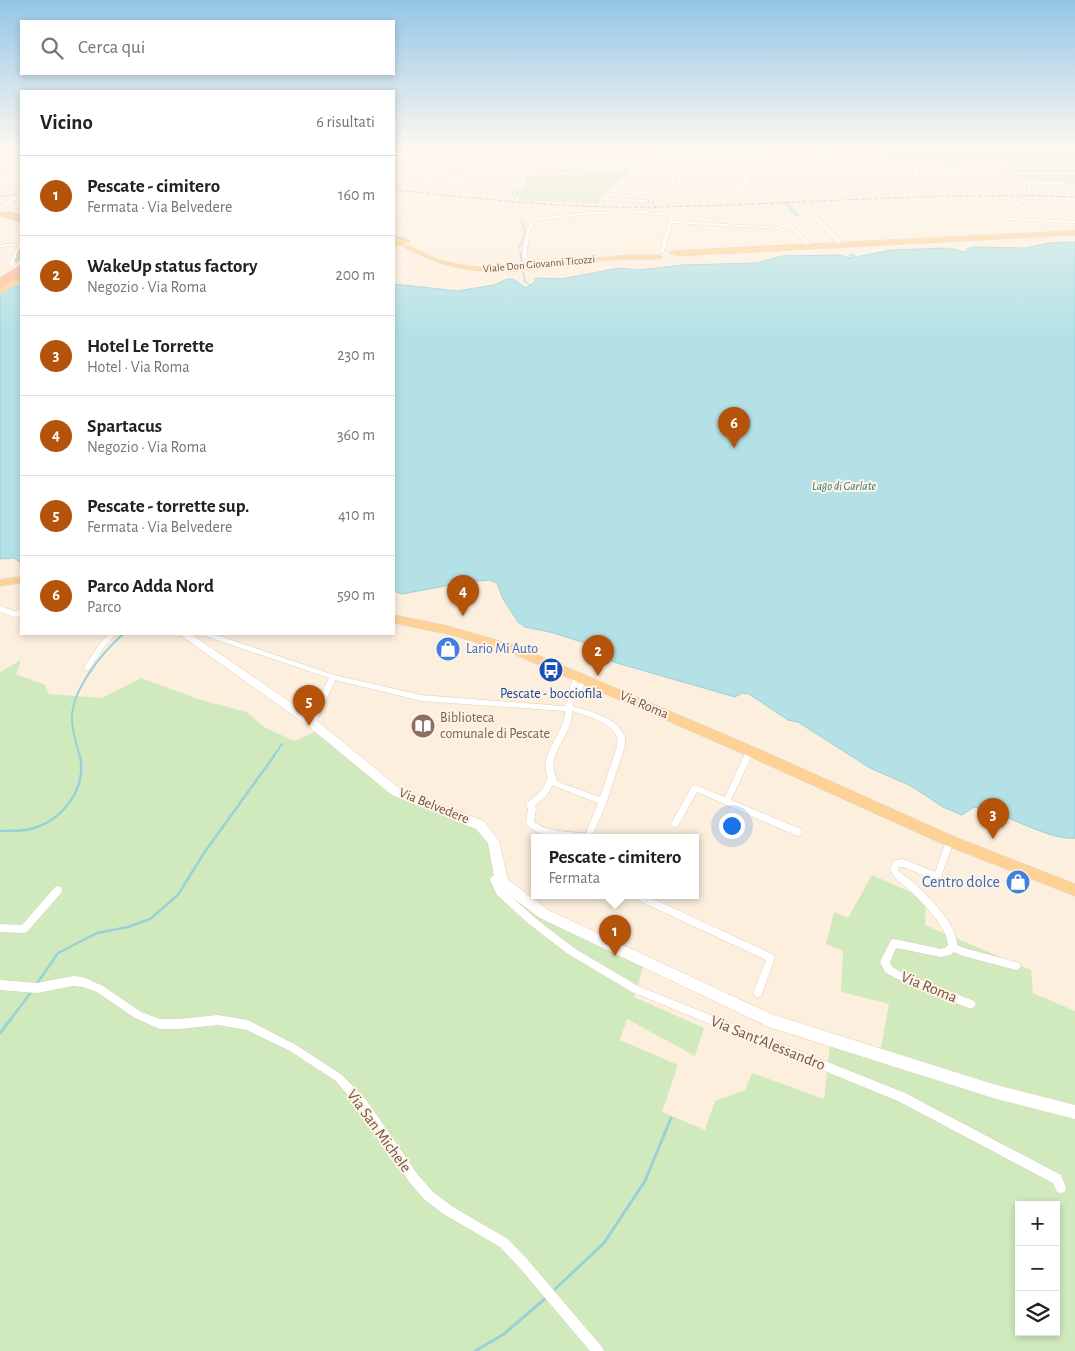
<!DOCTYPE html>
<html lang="it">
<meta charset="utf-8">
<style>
:root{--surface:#fff;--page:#f2f2f2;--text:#222;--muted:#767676;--line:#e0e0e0;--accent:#b45309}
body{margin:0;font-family:"Alegreya Sans",sans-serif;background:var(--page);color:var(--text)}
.controls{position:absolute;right:15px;bottom:15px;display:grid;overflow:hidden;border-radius:0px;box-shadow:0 2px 8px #0003}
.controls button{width:45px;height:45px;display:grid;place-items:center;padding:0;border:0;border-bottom:1px solid var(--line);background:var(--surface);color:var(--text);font:25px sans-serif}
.you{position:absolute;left:731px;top:825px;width:18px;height:18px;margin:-12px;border:4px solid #fff;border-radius:50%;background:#1a73e8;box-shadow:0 0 0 8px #1a73e833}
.badge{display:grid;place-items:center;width:32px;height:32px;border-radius:50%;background:var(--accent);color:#fff;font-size:16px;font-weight:700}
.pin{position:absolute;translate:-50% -41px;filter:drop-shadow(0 1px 2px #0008)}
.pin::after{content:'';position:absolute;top:26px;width:18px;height:15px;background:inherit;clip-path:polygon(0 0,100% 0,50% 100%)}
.popup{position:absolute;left:531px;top:834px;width:168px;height:65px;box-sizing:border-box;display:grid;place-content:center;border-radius:0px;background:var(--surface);filter:drop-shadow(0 1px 4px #0005);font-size:16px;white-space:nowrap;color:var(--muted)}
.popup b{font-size:19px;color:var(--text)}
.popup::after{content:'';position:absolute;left:50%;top:100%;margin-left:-10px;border:10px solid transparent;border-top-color:var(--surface)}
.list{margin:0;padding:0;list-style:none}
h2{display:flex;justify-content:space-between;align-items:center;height:65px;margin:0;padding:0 20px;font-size:21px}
h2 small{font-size:16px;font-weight:400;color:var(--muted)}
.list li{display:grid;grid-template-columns:32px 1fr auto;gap:15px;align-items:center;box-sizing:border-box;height:80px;padding:0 20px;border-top:1px solid var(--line)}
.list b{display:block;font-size:19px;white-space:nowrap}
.list p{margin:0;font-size:16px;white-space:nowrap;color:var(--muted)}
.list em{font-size:16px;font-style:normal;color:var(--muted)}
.icon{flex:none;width:28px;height:28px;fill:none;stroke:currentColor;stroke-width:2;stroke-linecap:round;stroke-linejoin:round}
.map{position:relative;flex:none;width:1075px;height:1351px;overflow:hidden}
.search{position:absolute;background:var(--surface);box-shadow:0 2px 8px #0003;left:20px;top:20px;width:375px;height:55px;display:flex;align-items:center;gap:12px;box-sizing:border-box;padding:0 18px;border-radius:0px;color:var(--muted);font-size:19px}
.panel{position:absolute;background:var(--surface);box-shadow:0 2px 8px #0003;left:20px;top:90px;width:375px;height:545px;border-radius:0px}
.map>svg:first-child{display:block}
.green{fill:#d1eabd;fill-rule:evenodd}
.water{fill:#b3e1e6;stroke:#99d1d8}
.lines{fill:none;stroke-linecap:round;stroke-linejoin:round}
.stream-far3{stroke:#99d1d8;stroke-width:1}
.stream-far2{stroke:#99d1d8;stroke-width:2}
.stream-far1{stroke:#99d1d8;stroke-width:2.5}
.stream{stroke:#99d1d8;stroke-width:3}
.river{fill:#b3e1e6;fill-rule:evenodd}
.minor-tunnel{stroke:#dac8b8;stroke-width:3;stroke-dasharray:3 2;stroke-linecap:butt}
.trunk-tunnel{stroke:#dac8b8;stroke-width:7;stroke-dasharray:7 3;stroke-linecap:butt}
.minor-casing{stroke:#e0cbba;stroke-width:1}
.tertiary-casing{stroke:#e0cbba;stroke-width:1}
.secondary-casing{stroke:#e8cdba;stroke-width:1}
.primary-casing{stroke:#dbd3cf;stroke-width:1}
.trunk-casing{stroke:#dbd3cf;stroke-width:1}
.minor{fill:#fff;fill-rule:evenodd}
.tertiary{fill:#fff;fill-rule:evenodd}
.secondary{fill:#fff;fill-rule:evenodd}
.primary{fill:#fed294;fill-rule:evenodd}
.trunk{fill:#fcbe94;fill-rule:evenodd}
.rail{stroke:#b19ec5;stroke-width:1;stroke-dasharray:4 2.5;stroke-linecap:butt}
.trunk-bridge-far1-casing{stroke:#dbd3cf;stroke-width:6;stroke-linecap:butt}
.trunk-bridge-casing{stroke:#dbd3cf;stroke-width:8;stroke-linecap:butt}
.trunk-bridge-far1{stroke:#fcbe94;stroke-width:5.5}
.trunk-bridge{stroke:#fcbe94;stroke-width:7}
.labels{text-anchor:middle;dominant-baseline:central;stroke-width:4;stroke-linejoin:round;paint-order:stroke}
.far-street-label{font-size:11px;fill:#735446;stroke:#fff3e5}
.far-water-label{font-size:12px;font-style:italic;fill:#3d7880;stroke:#fff3e5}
.shop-label{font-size:14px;fill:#366cbe;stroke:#fff3e5;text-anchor:start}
.transit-label{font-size:14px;fill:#164399;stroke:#fff3e5}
.street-label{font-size:14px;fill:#735446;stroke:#fff3e5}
.education-label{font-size:14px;fill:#785e54;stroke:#fff3e5;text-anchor:start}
.near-shop-label{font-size:16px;fill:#366cbe;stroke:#fff3e5;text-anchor:end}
.near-street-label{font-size:16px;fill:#735446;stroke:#fff3e5}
</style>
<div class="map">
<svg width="1075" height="1351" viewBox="0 0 1075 1351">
<rect width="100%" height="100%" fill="#fdefde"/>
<path class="green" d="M699 149H757L759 153 743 151 744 159H691L677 155 680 153H697Z
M875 149H1075V183L1023 181 1014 169 1004 170 1001 168 1007 166 1011 161 1001 159 984 161 964 159 959 165 910 160V162L879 159 888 152Z
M632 171 634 173 601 195 599 204 521 200 514 192 522 188 528 178 537 175Z
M21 660 16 674 45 685 49 694 102 698 141 678 201 700 247 712 264 727 294 741 314 732 336 746 363 769 404 791 489 831C495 848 499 869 510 884 530 911 612 945 645 962L634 997 704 1028 695 1056 627 1019 620 1040 678 1065 662 1112 705 1130 715 1101 745 1090 752 1073 824 1099 830 1043 879 1059 889 1004 841 992 843 951 826 944 834 912 848 918 872 875 926 899 925 925 1031 970 1033 993 1075 1011V1351H0V672ZM1019 1205H1056V1332H1019Z"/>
<path class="water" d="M1075 242V838C1049 841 1004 812 974 807L962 815 943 807 911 786 870 768 798 722 788 720 749 694 742 693 735 697 617 663 609 660 603 649 554 633 525 627 518 622 503 599 497 583 489 580 466 582 402 594 394 591V284L457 291 494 285 507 279H513L526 288 535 282V278L561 279 619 268 639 270 683 265 757 263 781 256 840 255 850 258 891 250 949 248 965 252 968 251 966 249 973 247 1026 248 1048 243Z
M21 284V563L14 558 0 559V293Z"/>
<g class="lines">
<path class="stream-far3" d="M661 149 674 167
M498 176 512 191 515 200
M519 248 525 233 522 221
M520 251 522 265
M523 272 525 282 531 285"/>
<path class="stream-far2" d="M80 757C77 745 72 732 72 719 71 690 103 652 123 634
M273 757 282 744"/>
<path class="stream-far1" d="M0 831C10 830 21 832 31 829 63 820 87 789 80 756
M36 985 58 953 97 933 128 927 150 919 178 895 204 853 274 756
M10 1020 32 991"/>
<path class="stream" d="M0 1033 11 1019
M552 1292 604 1243 645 1181 671 1118
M475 1351 504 1334 547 1297"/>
<path class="river" d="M787 201 800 215V217H796L785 204Z
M851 253 859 257 856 259 848 255Z"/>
<path class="minor-tunnel" d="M4 187H11
M647 201 653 202 656 210"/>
<path class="trunk-tunnel" d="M18 255 17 259 21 263"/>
<defs>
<path id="minor" d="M436 149H438L435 153H449L454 149H456L453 153 647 152 670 153 684 157 717 158V152L713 149H715L719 152 720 158H745L748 162 747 182 753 183 765 191 762 192 751 185 747 184 746 188 739 191 738 193H736V189L743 186 744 162 743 160 699 159 695 167 682 170 681 168 693 165 696 159H684L670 155 640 154 639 171 613 190 656 193 657 195 611 192 606 196 605 198 648 200 647 202 602 200 604 194 635 170 613 166 567 169 529 167 525 174 526 181 518 189 515 188 522 181 521 174 530 161 533 162 530 165 567 167 613 164 637 169V154L452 155 456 166 454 167 452 166 449 155H434L427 163 429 178 427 179 425 178 424 169 395 165 397 164 424 167 423 163 430 155H394V153H432Z
M723 149H725L726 152 743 155 742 156 724 154Z
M757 149 761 150V161L759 162 757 161 758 150Z
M842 149H845L870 156 868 157 833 155 824 168H822L831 153 860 155 842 150Z
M865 149H880L881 150 880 151 866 150Z
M877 163 917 168 945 170 947 171 945 172 918 170V177L916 178 914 177 915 170 876 165Z
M0 165 7 166 0 167Z
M801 166 804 167 801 177 788 180V178L799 175Z
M870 166 882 168 884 169 882 170 869 168Z
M833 167 836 168 838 177 835 176Z
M673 168 676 169 674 174 675 184 699 189V191L673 186 670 174Z
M976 168H987L1012 172H1075V174H1012L975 170Z
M857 170 860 171 867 187 864 186Z
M1026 181 1029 182 1032 194 1029 193Z
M21 185V187L11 188 9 187Z
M0 186 6 187 0 188Z
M1025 197 1075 198V200L1025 199H1023L1028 208 1000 212 1011 218 1075 221V223L1010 220 995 212 1025 206 1019 199Z
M21 202V204L9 205 7 204Z
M656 209 657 211 643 212 663 213 673 216V221L779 227 799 216 800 218 790 223 813 247 810 248 788 225 780 229 672 223 664 252 662 253 660 252 670 218 663 215 631 213 591 214 536 220C530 226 526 249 527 257L536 260 558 259 563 262V264H561L557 261 536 262 523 258C522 248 526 226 534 218L591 212H625Z
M815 217H817L843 244V246H841L815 219Z
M21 243V245L13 264 18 268 16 269 9 264 18 245 0 247V245Z
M109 634H116L104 647 89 670H85L84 668 85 666 100 643Z
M204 634H214L334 675 421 695 563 706 565 705 568 701 566 699 574 675H578L579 677 577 686 582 678H586L587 680 572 706C589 711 620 718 625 738 625 741 625 743 625 746L607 801 592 837C573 837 538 841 526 823L528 809 526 805 527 803 542 790 548 778C537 755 565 734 565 711L421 701 335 680 316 723 315 725H309L308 723 329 678 205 636ZM572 711C584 715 614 723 617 738 618 740 617 743 617 746L600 797 558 782C542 754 573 738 572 711ZM552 785 598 803 586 833C569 832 547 832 534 822L536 808 535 806 548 794Z
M750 748 753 749 754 751 731 800 801 829 802 832 801 835 798 836 795 835 697 792 678 826 675 827 672 826 671 824 672 822 692 786 695 785 698 786 725 797 747 749Z
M950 837 953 838 954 841 940 880 937 881 903 867H899L898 870C903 875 908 878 914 883 928 896 957 924 957 945L964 948 1016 962 1019 963 1021 966 1019 969 1016 970 963 956 954 952 950 955 941 957 896 948 890 962 891 966 901 972 974 1001 976 1004 974 1007 971 1009 895 978 885 972 880 962 891 940 894 939 941 949 945 948 948 945C948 927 921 901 908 889 901 882 894 879 890 869L894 860 903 859 935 872 946 841 947 838Z
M500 872 503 873 504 876 503 879 499 881 503 889 535 918 574 948 638 986 905 1093 1061 1175 1066 1188 1065 1192 1061 1193 1057 1192 1053 1183 898 1101 632 992 568 954 529 924 497 895 490 880 491 877Z
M58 886 61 887 62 890 61 893 27 932 24 933 0 932V924L22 925 55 887Z
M632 895H645L774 955 775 958 761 996 758 998 755 996 753 993 766 960 633 898Z
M73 976 83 977 103 986 141 1012 160 1019H179L218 1015 248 1020 296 1045 342 1075 367 1101 418 1175 433 1192 453 1207 508 1239 527 1259 602 1347 604 1351H590L519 1267 500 1247 445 1215 425 1200 410 1183 359 1109 336 1081 290 1051 247 1030 218 1025 179 1029H160L135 1018 97 992 83 987 73 986 37 993 0 990V980L37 983Z"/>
<path id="tertiary" d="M21 175V177L0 178V176Z"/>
<path id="secondary" d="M765 160 924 177 1075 183V185L924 179 765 162 678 170 394 180V178L678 168Z
M19 194H21V197L0 209V206Z
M0 606 14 611 21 610V616L14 617 0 612Z
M179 634H191L316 720 400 789 484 821 499 841 508 880 548 910 771 1014 993 1084 1075 1105V1119L993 1098 769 1027 540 918 500 888 494 876 488 843 476 829 392 795 308 726Z"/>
<path id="primary" d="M1075 231V235L679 256 668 253 671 251Z
M403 237 410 241 403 245 394 246V242L402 241 394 242V238Z
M405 246H409L439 260 467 266 499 268 628 255H660L663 257 660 259C638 259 617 259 595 261 553 266 508 277 466 269 444 266 425 258 405 248Z
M21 276V281L0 294V289Z
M21 577V583L0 586V580Z
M394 615 448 626 517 646 754 747 955 837 1075 884V896L945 845 746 755 509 652 448 634 394 623Z"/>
<path id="trunk" d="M0 212 21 218V222L0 216Z
M21 248V255L16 256 18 250Z
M21 273V277L0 288V283Z"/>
</defs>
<use href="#minor" class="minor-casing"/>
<use href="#tertiary" class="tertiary-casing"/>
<use href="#secondary" class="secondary-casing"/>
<use href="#primary" class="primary-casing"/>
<use href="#trunk" class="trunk-casing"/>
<use href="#minor" class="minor"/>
<use href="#tertiary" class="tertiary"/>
<use href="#secondary" class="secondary"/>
<use href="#primary" class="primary"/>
<use href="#trunk" class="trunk"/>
<path class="rail" d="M394 190C476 198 558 208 640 207 785 206 929 191 1075 197
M0 196 21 195"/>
<defs>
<path id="trunk-bridge-far1" d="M7 214 21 217"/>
<path id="trunk-bridge" d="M0 282 21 269"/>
</defs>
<use href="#trunk-bridge-far1" class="trunk-bridge-far1-casing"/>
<use href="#trunk-bridge" class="trunk-bridge-casing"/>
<use href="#trunk-bridge-far1" class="trunk-bridge-far1"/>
<use href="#trunk-bridge" class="trunk-bridge"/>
</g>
<linearGradient id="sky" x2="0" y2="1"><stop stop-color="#93c6e7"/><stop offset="0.44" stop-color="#fef8f0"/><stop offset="1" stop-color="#fef8f0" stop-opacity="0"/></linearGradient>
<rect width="1075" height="338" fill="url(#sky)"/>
<defs>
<symbol id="shop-disc" viewBox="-11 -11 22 22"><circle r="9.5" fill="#3f7fe0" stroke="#fff3e5"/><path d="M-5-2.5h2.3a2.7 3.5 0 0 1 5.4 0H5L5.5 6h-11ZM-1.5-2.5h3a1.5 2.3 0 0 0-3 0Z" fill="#fff"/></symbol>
<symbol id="bus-disc" viewBox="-11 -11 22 22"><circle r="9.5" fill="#1a4fb4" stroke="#fff3e5"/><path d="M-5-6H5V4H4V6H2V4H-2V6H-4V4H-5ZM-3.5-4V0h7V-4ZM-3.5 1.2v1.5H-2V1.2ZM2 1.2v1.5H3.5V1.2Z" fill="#fff"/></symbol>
<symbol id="library-disc" viewBox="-11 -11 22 22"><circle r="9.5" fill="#8d6e63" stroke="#fff3e5"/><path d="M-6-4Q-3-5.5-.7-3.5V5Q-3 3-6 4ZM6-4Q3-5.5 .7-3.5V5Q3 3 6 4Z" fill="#fff"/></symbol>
</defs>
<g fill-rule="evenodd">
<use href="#shop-disc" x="434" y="635" width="28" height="28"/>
<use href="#bus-disc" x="537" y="656" width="28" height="28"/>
<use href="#library-disc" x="409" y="712" width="28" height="28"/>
<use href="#shop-disc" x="1004" y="868" width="28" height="28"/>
</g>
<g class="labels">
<g class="far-street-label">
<text transform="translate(539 264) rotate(-5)">Viale Don Giovanni Ticozzi</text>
</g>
<g class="far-water-label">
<text x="844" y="486">Lago di Garlate</text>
</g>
<g class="shop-label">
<text x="466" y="649">Lario Mi Auto</text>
</g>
<g class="transit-label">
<text x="551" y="694">Pescate - bocciofila</text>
</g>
<g class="street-label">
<text transform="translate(644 705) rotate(23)">Via Roma</text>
<text transform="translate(434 806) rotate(22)">Via Belvedere</text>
</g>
<g class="education-label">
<text x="440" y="718">Biblioteca<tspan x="440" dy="16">comunale di Pescate</tspan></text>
</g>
<g class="near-shop-label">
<text x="1000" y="882">Centro dolce</text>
</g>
<g class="near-street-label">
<text transform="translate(929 987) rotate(22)">Via Roma</text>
<text transform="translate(768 1043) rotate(22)">Via Sant'Alessandro</text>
<text transform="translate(379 1131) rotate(54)">Via San Michele</text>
</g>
</g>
</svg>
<div class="controls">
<button>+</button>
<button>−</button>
<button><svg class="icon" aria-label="layers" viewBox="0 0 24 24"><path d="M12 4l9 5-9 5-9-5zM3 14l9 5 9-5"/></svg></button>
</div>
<div class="you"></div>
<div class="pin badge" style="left:615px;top:956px">1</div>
<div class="popup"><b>Pescate - cimitero</b>Fermata</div>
<div class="pin badge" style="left:598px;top:676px">2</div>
<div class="pin badge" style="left:993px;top:839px">3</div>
<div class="pin badge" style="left:463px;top:616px">4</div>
<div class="pin badge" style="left:309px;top:726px">5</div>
<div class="pin badge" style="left:734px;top:448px">6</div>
<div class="search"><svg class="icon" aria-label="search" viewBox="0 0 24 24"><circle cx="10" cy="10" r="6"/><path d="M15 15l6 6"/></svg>Cerca qui</div>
<section class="panel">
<h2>Vicino<small>6 risultati</small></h2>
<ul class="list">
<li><span class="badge">1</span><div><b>Pescate - cimitero</b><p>Fermata · Via Belvedere</p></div><em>160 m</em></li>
<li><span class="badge">2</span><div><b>WakeUp status factory</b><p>Negozio · Via Roma</p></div><em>200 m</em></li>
<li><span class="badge">3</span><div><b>Hotel Le Torrette</b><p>Hotel · Via Roma</p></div><em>230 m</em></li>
<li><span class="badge">4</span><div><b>Spartacus</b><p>Negozio · Via Roma</p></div><em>360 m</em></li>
<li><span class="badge">5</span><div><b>Pescate - torrette sup.</b><p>Fermata · Via Belvedere</p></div><em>410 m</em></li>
<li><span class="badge">6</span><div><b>Parco Adda Nord</b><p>Parco</p></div><em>590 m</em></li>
</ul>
</section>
</div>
